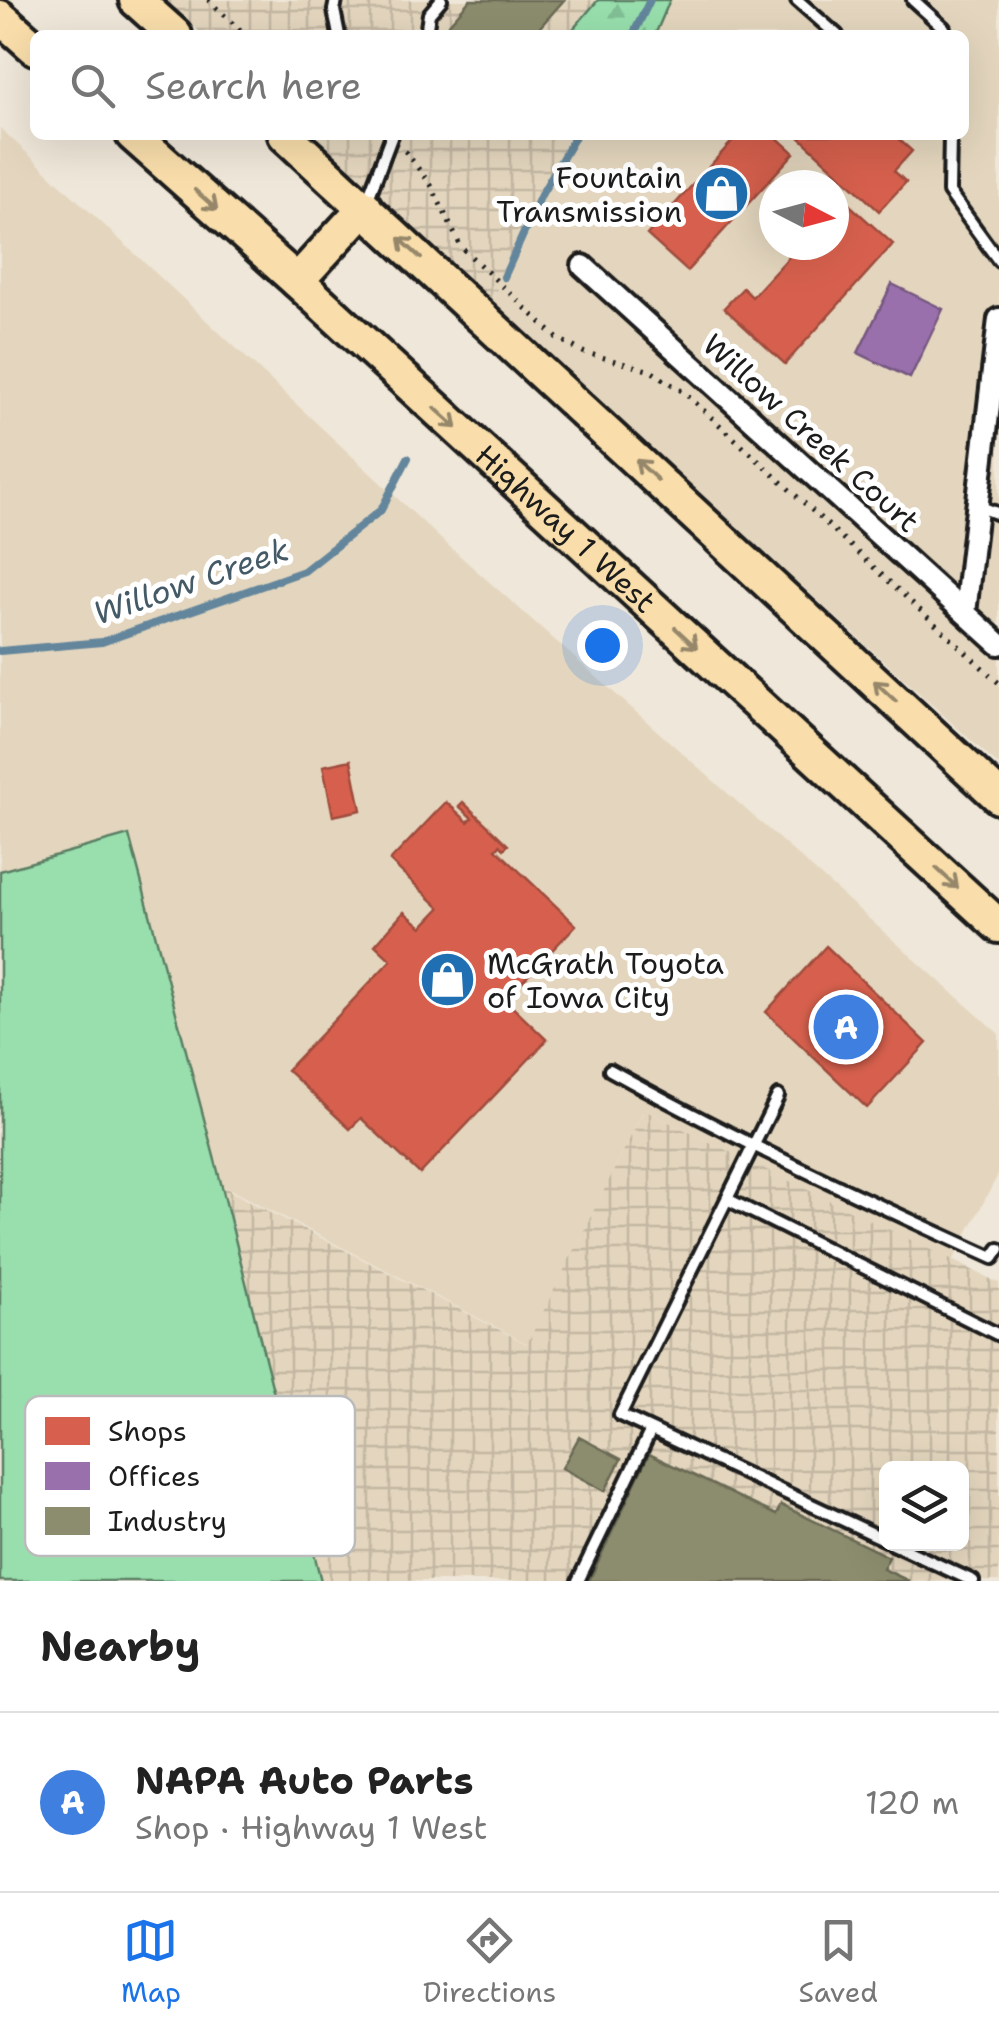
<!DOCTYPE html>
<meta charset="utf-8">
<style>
:root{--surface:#fff;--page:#f2f2f2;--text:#222;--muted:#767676;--line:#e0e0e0;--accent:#1a73e8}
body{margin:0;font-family:"Shantell Sans",sans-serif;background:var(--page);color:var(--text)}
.controls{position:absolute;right:30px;bottom:30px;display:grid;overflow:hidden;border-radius:15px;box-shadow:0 10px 40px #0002}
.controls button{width:90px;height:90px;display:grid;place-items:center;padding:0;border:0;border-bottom:2px solid var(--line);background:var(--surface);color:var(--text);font:50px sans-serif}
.compass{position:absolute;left:759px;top:170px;width:90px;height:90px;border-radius:50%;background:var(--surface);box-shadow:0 10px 40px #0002;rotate:96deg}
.you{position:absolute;left:602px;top:645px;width:35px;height:35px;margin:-25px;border:8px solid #fff;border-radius:50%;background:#1a73e8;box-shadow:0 0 0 15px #1a73e833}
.badge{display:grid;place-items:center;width:65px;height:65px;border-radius:50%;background:var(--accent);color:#fff;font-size:32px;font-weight:700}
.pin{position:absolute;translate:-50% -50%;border:5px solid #fff;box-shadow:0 2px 10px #0006}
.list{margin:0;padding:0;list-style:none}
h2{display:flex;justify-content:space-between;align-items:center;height:130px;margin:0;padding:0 40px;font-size:42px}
h2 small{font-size:32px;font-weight:400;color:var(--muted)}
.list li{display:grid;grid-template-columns:65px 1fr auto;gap:30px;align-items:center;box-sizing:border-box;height:180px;padding:0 40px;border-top:2px solid var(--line)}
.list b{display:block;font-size:38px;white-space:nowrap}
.list p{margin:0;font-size:32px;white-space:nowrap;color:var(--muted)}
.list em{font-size:32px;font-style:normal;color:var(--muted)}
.icon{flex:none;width:55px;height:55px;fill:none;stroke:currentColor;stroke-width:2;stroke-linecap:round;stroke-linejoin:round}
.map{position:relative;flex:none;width:999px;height:1581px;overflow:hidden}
.search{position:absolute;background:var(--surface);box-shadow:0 10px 40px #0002;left:30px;right:30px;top:30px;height:110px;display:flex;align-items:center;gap:25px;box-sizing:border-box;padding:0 35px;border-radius:15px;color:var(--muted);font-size:38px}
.sheet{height:310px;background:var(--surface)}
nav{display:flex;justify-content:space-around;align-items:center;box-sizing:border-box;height:140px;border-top:2px solid var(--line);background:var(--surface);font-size:28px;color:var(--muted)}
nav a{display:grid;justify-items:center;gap:5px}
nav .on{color:var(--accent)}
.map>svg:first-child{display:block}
.built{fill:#e4d6be;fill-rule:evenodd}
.industrial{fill:url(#industrial-grid);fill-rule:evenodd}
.grass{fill:#98dfad;stroke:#5a7e64;stroke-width:2.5}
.forest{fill:url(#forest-firs);stroke:#5a7e64;stroke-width:2.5}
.shops{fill:#d6604d;stroke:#9e4c3e;stroke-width:2.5}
.offices{fill:#9970ab;stroke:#745780;stroke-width:2.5}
.industry{fill:#8c8c6e;stroke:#6a6a55;stroke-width:2.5}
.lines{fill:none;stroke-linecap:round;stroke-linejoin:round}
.stream{stroke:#63869c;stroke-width:8}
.lane-casing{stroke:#1c1c1c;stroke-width:18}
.street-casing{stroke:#1c1c1c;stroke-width:28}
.primary-casing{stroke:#1c1c1c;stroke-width:40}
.path{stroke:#1c1c1c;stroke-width:5;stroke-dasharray:2.5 8;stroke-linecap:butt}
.lane{stroke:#fff;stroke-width:10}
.street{stroke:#fff;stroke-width:20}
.primary{stroke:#f9deab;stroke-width:32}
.oneway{stroke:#96876b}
.labels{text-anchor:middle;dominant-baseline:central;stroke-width:10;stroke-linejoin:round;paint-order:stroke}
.poi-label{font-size:30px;fill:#1c1c1c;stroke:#fff;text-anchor:end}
.street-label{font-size:30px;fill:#1c1c1c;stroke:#fff}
.water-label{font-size:32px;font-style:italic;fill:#455a67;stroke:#fff}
.key{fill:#fff;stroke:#bbb;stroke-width:2.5}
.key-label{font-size:28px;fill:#1c1c1c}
</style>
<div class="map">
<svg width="999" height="1581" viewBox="0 0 999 1581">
<defs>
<pattern id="industrial-grid" width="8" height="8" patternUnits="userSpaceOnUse" patternTransform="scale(2.5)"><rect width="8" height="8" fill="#e4d6be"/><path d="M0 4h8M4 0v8" fill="none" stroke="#c3b7a3"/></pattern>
<pattern id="forest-firs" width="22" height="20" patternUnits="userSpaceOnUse" patternTransform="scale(2.5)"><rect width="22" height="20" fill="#98dfad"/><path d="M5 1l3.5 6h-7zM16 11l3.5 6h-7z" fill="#82bf94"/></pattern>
</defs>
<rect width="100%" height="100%" fill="#efe7d9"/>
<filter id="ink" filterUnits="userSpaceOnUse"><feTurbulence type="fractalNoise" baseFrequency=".01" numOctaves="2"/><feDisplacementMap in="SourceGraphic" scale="20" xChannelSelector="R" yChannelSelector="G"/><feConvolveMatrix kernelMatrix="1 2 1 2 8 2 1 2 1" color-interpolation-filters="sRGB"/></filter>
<g filter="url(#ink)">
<path class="built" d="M636 0H999V766L491 303 570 135H964V35H619ZM774 185H834V245H774Z
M0 128 442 540 999 1034V1173L952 1262 644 1110 528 1344 222 1185 321 1581H0Z"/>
<path class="industrial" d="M165 0H636L619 35H203Z
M312 135H570L491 303Z
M644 1110 999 1283V1581H321L221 1183 232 1192 527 1344ZM886 1468H962V1544H886Z"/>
<path class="grass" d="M129 835 221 1183 321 1581H0V871Z"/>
<path class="forest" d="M598 0H670L655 35H568Z"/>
<path class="shops" d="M738 135H774L794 153 687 271 647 235Z
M797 135H894L912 151 894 171 906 182 879 211Z
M842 198 893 244 785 364 724 308 743 288 752 297 800 245H834V208Z
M351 760 361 810 333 816 323 766Z
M446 802 468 822 472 818 459 806 463 802 508 845 504 849 500 845 496 849 576 925 505 1000 547 1040 420 1174 361 1118 350 1129 287 1070 391 960 375 945 404 912 422 927 440 908 390 861Z
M826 946 927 1043 867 1108 766 1012Z"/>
<path class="offices" d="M892 284 943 309 910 378 858 353Z"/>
<path class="industry" d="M470 0H564L533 35H459L448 25Z
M579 1437 621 1459 605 1491 562 1468Z
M649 1454 776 1515 781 1505 889 1557 883 1569 909 1581H589Z"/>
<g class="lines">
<path class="stream" d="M633 35 650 0
M504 277 541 195 576 135
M0 651 102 642 304 571 381 510 408 458"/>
<defs>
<path id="lane" d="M336 0 334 10 339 35
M797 0 837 35
M913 0 944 28 942 35
M426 35 429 14 441 0
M950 135 949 192 999 261
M366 204 392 135
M978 506 999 514
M610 1070C734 1139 863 1199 993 1258L999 1249
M778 1096 620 1415 886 1540
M727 1199 999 1335
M893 1544 973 1581
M578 1581 651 1430"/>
<path id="street" d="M583 266 999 644
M965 613 999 319"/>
<g id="primary">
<path d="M136 0 175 35"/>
<path d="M0 17 35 48"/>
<path id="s1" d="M133 135 297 281 999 926"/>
<path d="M285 135 999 797"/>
<path d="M297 281 365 207"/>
</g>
</defs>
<use href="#lane" class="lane-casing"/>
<use href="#street" class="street-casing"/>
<use href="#primary" class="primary-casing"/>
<path class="path" d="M208 0 246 35
M405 151 431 185 461 247 557 338 583 352 651 371 685 393 999 683"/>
<use href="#lane" class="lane"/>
<use href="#street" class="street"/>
<use href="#primary" class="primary"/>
</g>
<defs><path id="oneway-shaft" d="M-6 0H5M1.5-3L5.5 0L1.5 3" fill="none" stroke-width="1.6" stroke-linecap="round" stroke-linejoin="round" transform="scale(2.5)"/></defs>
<g class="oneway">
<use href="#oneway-shaft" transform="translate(206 200) rotate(42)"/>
<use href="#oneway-shaft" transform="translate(410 248) rotate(-137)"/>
<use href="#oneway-shaft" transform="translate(446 418) rotate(42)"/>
<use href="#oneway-shaft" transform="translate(647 470) rotate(-137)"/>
<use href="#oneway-shaft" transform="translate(686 638) rotate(43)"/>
<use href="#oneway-shaft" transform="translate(885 691) rotate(-137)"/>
<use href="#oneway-shaft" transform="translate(947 878) rotate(43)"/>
</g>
</g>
<defs>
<symbol id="shop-disc" viewBox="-11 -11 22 22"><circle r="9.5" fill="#1f6fb2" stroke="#fff"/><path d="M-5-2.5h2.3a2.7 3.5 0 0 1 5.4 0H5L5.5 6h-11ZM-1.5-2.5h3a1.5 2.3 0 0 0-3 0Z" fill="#fff"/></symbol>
</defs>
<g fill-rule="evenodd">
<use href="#shop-disc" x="690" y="162" width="63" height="63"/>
<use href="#shop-disc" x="416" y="948" width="63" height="63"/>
</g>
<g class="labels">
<g class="poi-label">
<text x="682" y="177">Fountain<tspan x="682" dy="34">Transmission</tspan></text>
<text x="487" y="963" text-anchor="start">McGrath Toyota<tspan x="487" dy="34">of Iowa City</tspan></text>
</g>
<g class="street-label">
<text transform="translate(811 433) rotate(42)">Willow Creek Court</text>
<text stroke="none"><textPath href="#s1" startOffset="585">Highway 1 West</textPath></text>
</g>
<g class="water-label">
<text transform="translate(191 581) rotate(-19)">Willow Creek</text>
</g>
</g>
<rect x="25" y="1396" width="330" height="160" rx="15" class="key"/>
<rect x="45" y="1417" width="45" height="28" fill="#d6604d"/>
<rect x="45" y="1462" width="45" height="28" fill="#9970ab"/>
<rect x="45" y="1507" width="45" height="28" fill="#8c8c6e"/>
<g class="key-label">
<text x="108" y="1441">Shops</text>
<text x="108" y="1486">Offices</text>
<text x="108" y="1531">Industry</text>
</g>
</svg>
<div class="controls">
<button><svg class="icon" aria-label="layers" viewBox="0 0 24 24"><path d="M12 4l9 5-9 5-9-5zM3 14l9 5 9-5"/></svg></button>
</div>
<svg class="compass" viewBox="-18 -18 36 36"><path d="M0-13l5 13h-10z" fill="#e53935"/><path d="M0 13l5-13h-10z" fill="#767676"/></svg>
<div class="you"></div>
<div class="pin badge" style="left:846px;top:1027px;background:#3f7fe0">A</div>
<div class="search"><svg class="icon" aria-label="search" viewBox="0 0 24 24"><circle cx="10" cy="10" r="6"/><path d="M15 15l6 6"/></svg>Search here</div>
</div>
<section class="sheet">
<h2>Nearby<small></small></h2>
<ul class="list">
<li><span class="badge" style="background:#3f7fe0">A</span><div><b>NAPA Auto Parts</b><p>Shop · Highway 1 West</p></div><em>120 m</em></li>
</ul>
</section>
<nav>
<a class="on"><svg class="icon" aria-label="map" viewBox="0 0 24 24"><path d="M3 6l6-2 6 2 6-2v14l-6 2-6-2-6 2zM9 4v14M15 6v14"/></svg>Map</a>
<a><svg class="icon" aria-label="directions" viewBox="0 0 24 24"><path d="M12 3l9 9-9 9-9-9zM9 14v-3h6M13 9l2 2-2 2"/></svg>Directions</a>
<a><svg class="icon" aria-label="saved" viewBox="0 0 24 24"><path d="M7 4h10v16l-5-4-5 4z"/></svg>Saved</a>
</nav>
